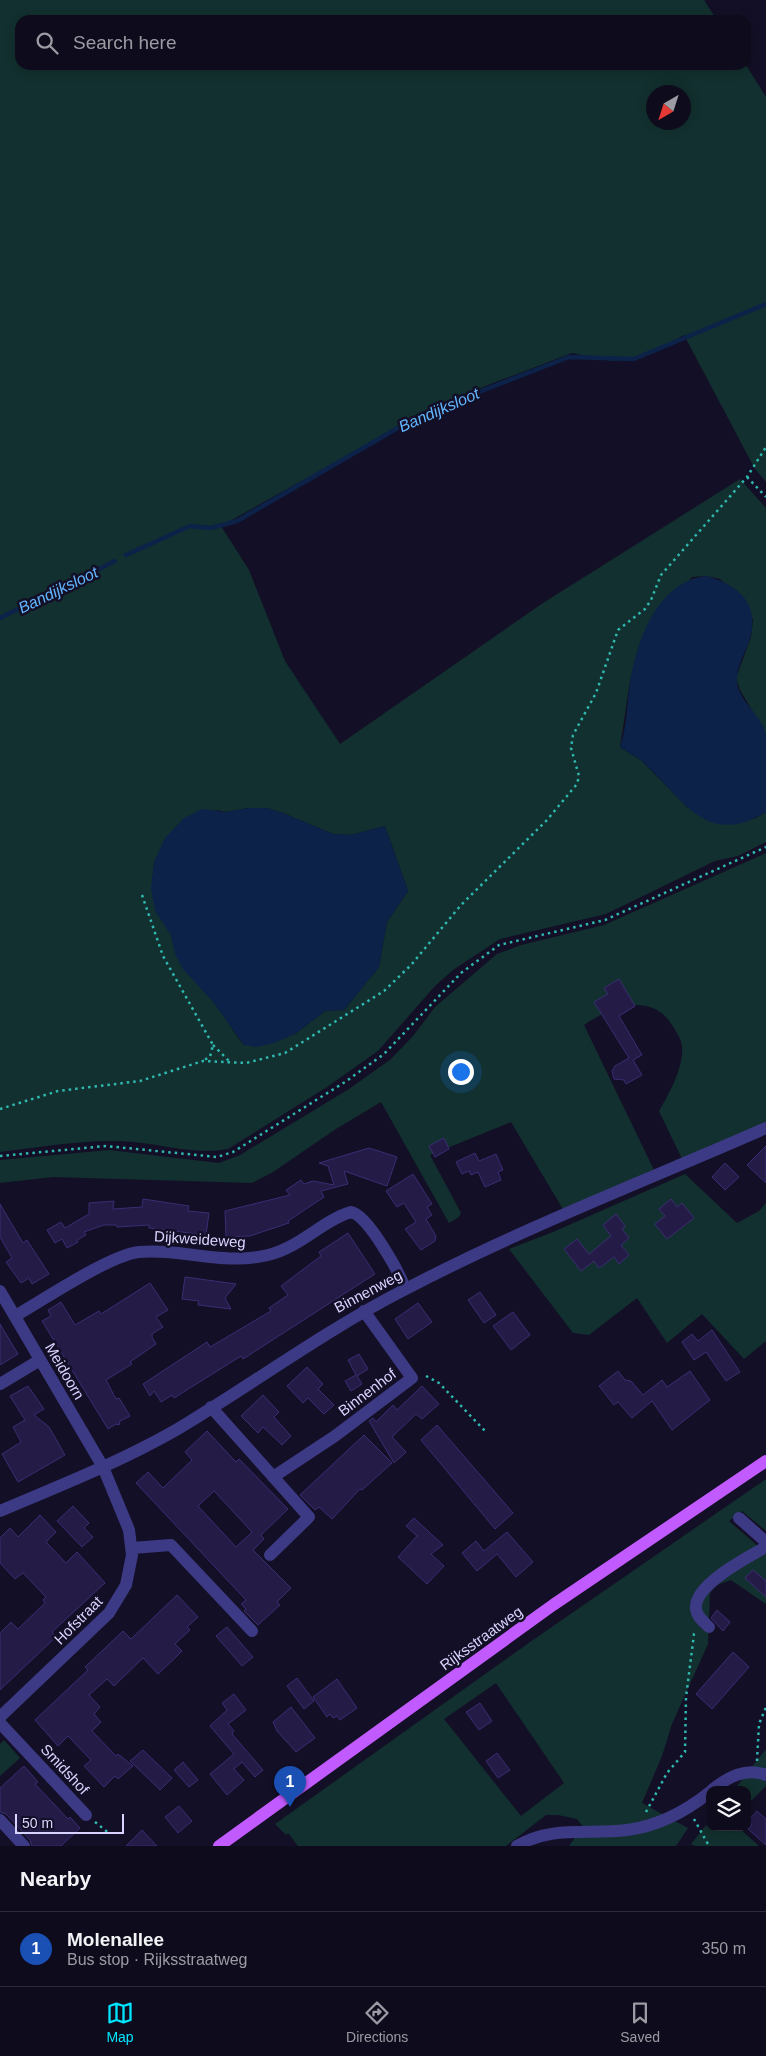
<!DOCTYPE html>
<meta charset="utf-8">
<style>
:root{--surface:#0e0b1c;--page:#1c1929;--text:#f1f3f6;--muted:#9b9ba3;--line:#2e2b3b;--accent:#00e5ff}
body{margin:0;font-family:Helvetica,sans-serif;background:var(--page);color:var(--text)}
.controls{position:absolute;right:15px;bottom:15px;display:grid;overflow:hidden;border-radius:10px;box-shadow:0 2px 12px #0003}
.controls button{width:45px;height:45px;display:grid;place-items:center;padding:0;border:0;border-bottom:1px solid var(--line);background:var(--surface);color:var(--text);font:25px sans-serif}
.compass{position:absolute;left:646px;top:85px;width:45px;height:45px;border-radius:50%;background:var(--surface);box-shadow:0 2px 12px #0003;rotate:219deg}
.scale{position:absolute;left:15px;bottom:12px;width:109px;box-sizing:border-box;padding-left:5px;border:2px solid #d9d4ff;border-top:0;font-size:14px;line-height:18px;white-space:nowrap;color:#d9d4ff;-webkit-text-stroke:4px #130f26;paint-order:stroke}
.you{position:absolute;left:460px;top:1071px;width:18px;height:18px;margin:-12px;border:4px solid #fff;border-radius:50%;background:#1a73e8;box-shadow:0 0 0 8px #1a73e833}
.badge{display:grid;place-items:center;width:32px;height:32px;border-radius:50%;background:var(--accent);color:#fff;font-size:16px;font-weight:700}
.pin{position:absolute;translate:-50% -41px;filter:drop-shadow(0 1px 2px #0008)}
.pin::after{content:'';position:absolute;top:26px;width:18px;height:15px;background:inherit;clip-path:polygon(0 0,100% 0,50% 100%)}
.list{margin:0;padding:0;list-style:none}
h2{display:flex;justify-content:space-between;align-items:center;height:65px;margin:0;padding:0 20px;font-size:21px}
h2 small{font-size:16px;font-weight:400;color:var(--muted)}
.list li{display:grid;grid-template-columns:32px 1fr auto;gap:15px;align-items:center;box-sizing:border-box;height:75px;padding:0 20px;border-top:1px solid var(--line)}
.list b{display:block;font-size:19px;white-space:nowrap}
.list p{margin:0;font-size:16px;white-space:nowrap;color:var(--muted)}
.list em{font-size:16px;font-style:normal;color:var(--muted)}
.icon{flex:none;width:28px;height:28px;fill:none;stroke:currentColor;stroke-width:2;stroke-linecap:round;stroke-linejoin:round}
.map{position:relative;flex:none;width:766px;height:1846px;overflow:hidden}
.search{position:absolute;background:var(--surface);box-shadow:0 2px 12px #0003;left:15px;right:15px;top:15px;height:55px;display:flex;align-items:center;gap:12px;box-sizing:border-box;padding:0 18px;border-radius:15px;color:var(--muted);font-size:19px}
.sheet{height:140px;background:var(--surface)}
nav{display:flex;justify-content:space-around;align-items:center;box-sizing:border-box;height:70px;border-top:1px solid var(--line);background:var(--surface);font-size:14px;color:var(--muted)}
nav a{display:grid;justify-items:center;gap:2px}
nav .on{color:var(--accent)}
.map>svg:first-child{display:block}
.green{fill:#12302f;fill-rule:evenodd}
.water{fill:#0c2248}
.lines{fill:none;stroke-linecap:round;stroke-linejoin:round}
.stream{stroke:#0c2248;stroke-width:4.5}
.building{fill:#241b47;stroke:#3b2d73;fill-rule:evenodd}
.path{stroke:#2fb8b0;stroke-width:2.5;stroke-dasharray:2.5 4;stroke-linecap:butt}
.minor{stroke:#3d3a85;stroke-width:12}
.major{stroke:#c25bff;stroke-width:12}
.labels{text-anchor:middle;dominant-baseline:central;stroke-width:5;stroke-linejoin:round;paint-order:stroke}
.street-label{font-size:15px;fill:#d9d4ff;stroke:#130f26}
.water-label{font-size:16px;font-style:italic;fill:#62b6ff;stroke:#130f26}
</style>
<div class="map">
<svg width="766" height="1846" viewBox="0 0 766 1846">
<rect width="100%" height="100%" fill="#130f26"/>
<path class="green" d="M0 0H704L717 20H20V65H746L766 97V482L755 469 684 335 640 359 612 361 572 353 488 385 422 414 221 526 249 570 285 661 340 744 543 603 740 479 766 508V734L740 690 736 678 751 637 753 621 748 604 720 579 706 576 692 577 639 646 630 681 620 747 642 761 688 808 754 819 766 812V842L738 856 715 861 606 914 500 939 453 970 435 986 378 1051 327 1087 228 1149C196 1155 165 1145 133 1142 90 1138 43 1147 0 1152ZM654 92H684V122H654ZM249 808H266L283 813 333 834 351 835 385 826 408 891 387 922 379 967 344 1010 325 1011 295 1034 244 1045C232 1031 224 1014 212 1000 193 977 178 966 171 935L217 810 225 812Z
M766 853V1122L682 1159 659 1111C669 1094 684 1067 682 1046 681 1038 676 1032 672 1025 651 991 610 1007 584 1025L654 1170 564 1211 511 1122 430 1155 461 1213 459 1217 449 1223 381 1102 336 1129 273 1172 252 1183 53 1177 0 1183V1160L109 1150 219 1163 240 1155 349 1089 391 1059 413 1036 435 1007 497 954 521 945 604 925Z
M685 1174 737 1223 759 1211 766 1203V1341L744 1359 702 1314 667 1343 637 1298 589 1335 573 1333 509 1249 553 1232Z
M766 1479V1531L742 1511 729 1521 766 1553V1604L731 1580 717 1585 710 1593 708 1644 672 1724 662 1756 642 1803 688 1828 676 1846H569L583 1827 577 1819 558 1815H546L506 1846H298L288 1833 286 1835 275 1824 530 1642ZM496 1683 564 1783 521 1816 444 1719Z
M4 1740 20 1758 0 1776V1744Z
M766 1749V1786L747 1805V1790H734Z
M710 1820V1827H738L759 1846H695L691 1844Z"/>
<path class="water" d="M706 576C737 584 760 603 750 638 747 650 737 665 737 678 735 699 763 715 766 735 766 756 766 789 766 812 705 849 683 798 643 762 636 756 627 752 620 747 627 727 627 704 630 683 637 640 657 582 706 576Z
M249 808H266L283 813 333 834 351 835 385 826 408 891 387 922 379 967 344 1010 325 1011 295 1034 274 1043 256 1047 244 1045 213 1002 183 969 175 954 171 935 155 911 151 888 154 862 165 838 184 818 202 809 225 812Z"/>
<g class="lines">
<path class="stream" d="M126 555 190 526 211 528 237 521 422 414 569 357 634 359 766 304
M0 618 115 561"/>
</g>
<path class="building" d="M619 979 635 1006 619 1016 642 1055 633 1060 642 1075 626 1084 624 1080 614 1079 612 1071 615 1066 629 1058 594 1002 608 994 604 988Z
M444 1138 449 1149 435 1157 429 1146Z
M766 1146V1183L747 1165Z
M369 1148 397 1157 387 1186 344 1171 348 1184 321 1191 324 1197 288 1221 289 1223 250 1236 226 1237 225 1211 290 1195 286 1190 301 1180 304 1184 313 1181 334 1185 328 1166 319 1163Z
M475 1153 479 1161 496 1154 503 1170 498 1172 501 1180 485 1187 478 1172 471 1175 469 1171 462 1174 456 1162Z
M725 1163 739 1177 725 1190 712 1177Z
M413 1174 432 1204 427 1207 432 1215 426 1219 436 1236 435 1241 421 1250 405 1229 416 1222 404 1203 397 1207 386 1191Z
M143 1199 189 1206 188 1211 209 1213 206 1235 149 1228V1225L117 1227 116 1225H104L84 1232 86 1235 77 1240 78 1242 67 1248 62 1239 55 1243 47 1230 61 1222 65 1228 89 1214V1203L114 1201 113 1209 142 1207Z
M671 1199 677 1207 682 1203 694 1218 667 1239 655 1224 665 1216 659 1209Z
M0 1204 23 1243 27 1240 49 1274 32 1284 29 1278 21 1283 6 1262 12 1258 0 1237Z
M616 1214 625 1226 622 1229 629 1238 621 1245 629 1255 619 1264 614 1257 599 1268 594 1261 581 1271 564 1249 577 1239 589 1254 611 1236 603 1225Z
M348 1233 375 1274 243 1359 241 1356 174 1398 172 1395 161 1402 154 1391 150 1396 143 1384 207 1342 210 1347 271 1311 269 1308 288 1295 281 1286 321 1256 319 1252Z
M185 1277 236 1284 225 1298 231 1309 198 1305 199 1301 182 1299Z
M150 1283 168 1310 156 1317 163 1327 152 1334V1337L156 1344 130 1362 132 1364 106 1380 116 1399 119 1398 130 1416 120 1421 119 1425 116 1424 108 1429 42 1321 51 1316 48 1310 61 1302 75 1325 99 1311 101 1314Z
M480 1292 496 1315 484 1323 468 1300Z
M418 1303 432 1322 408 1339 395 1319Z
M513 1312 530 1335 511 1350 493 1326Z
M0 1324 18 1354 0 1365Z
M712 1330 740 1372 726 1381 706 1352 694 1360 682 1342 692 1334 698 1341Z
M359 1354 368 1369 357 1376 362 1384 351 1391 345 1381 356 1375 348 1360Z
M307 1367 323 1384 318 1389 334 1405 324 1414 308 1398 303 1403 287 1386Z
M618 1371 625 1380 631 1381 643 1395 662 1380 667 1387 690 1371 710 1400 672 1430 652 1401 632 1418 618 1402 614 1405 599 1386Z
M28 1386 44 1409 34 1415 49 1427 65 1455 18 1482 2 1454 21 1442 13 1427 25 1420 10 1396Z
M422 1386 439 1404 422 1419 416 1414 392 1437 406 1452 394 1463 369 1421 373 1418 376 1422 393 1405 397 1410Z
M263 1395 279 1412 274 1417 291 1436 282 1445 263 1427 258 1433 241 1416Z
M437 1425 513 1513 495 1529 421 1440Z
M207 1431 236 1462 239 1459 288 1509 261 1535 264 1539 253 1550 291 1588 277 1602 280 1605 258 1625 244 1611 246 1609 241 1604 246 1600 136 1483 148 1472 163 1488 192 1460 185 1452ZM214 1491 252 1532 236 1547 198 1506Z
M364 1435 392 1463 362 1490 360 1489 332 1519 319 1507 315 1510 300 1495Z
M73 1506 89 1523 84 1528 93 1537 82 1547 57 1521Z
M40 1515 56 1532 46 1542 66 1563 77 1552 105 1583 52 1632 56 1637 0 1690V1633L11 1622 18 1629 45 1603 43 1600 46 1597 23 1573 15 1579 0 1563V1538L10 1528 18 1537Z
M414 1518 443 1545 431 1554 444 1566 427 1584 398 1557 417 1536 406 1526Z
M507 1532 533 1562 516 1577 497 1554 477 1571 462 1553 476 1541 484 1551Z
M753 1570 766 1581V1597L745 1578Z
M177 1595 198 1617 187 1627 190 1630 175 1644 182 1651 176 1657 158 1674 143 1658 114 1686 107 1679 89 1695 100 1707 94 1714 101 1722 92 1731 116 1756 118 1754 133 1766 118 1779 115 1776 104 1787 84 1766 91 1760 68 1736 58 1746 35 1720 88 1670 85 1667 123 1631 131 1639Z
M717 1610 730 1622 723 1631 711 1618Z
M227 1627 253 1657 242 1666 216 1636Z
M733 1652 749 1667 712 1709 696 1694Z
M297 1678 314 1701 304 1709 287 1686Z
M337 1679 357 1708 340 1720 337 1716 333 1718 330 1714 327 1717 313 1697Z
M234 1694 246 1710 228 1724 234 1731 232 1734 263 1770 255 1777 242 1762 234 1769 244 1780 227 1795 210 1774 234 1754 210 1726 227 1710 222 1703Z
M480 1703 492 1721 479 1730 466 1712Z
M291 1707 315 1738 296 1752 277 1731 273 1722Z
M143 1750 172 1778 160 1790 130 1761Z
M497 1753 510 1770 498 1778 486 1761Z
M183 1762 198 1780 189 1787 174 1770Z
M24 1766 38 1782 35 1784 68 1819 70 1817 80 1828 61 1846H32L30 1840 6 1814 0 1812V1788Z
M179 1806 192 1821 178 1833 165 1817Z
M757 1811 766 1819V1845L748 1829 752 1825 748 1821Z
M142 1830 157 1846H126Z"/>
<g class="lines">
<path class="path" d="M747 477 766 497
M142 895 163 956 213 1045 210 1057 204 1060
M213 1045 229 1061
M0 1109 58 1091 140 1081 203 1061 246 1063 285 1053 384 991 411 965 461 905 547 820 577 784 579 776 571 748 573 735 596 693 618 630 645 609 651 600 661 575 747 477 766 447
M0 1156 106 1146 217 1157 233 1152 345 1082 384 1054 461 973 499 945 605 920 766 847
M426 1376 439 1383 486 1432
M757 1761 759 1724 766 1707
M646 1812 667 1773 685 1752 686 1697 694 1634 697 1631
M694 1819 709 1846
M95 1822 110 1834"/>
<path class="minor" d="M0 1291 103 1467 129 1530 132 1555 126 1585 109 1613 0 1717
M15 1316C43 1300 110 1255 139 1252 182 1248 224 1266 268 1255 301 1247 323 1220 351 1212 367 1214 400 1273 405 1289
M0 1384 40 1360
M211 1407 309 1517 270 1555
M273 1477 335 1436 412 1378 364 1311
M0 1511C59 1486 120 1462 176 1430 253 1384 324 1331 404 1290 520 1229 645 1181 766 1128
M739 1518 766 1542
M132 1548 171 1545 252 1631
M709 1627C704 1622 697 1617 696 1609 693 1585 748 1557 766 1547
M0 1723 86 1815
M712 1790C728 1777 746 1767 766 1775
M0 1820 24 1846
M517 1846C552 1825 588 1835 627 1830 659 1826 685 1812 710 1792"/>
<path class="major" d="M219 1846 553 1605 766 1461"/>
</g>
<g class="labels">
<g class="street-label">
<text transform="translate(200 1239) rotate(4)">Dijkweideweg</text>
<text transform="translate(368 1291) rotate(-28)">Binnenweg</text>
<text transform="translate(65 1371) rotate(60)">Meidoorn</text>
<text transform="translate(367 1392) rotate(-37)">Binnenhof</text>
<text transform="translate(78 1620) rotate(-45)">Hofstraat</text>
<text transform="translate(481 1638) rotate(-36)">Rijksstraatweg</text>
<text transform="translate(65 1769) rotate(47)">Smidshof</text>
</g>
<g class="water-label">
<text transform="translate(439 410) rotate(-24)">Bandijksloot</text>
<text transform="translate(58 590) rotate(-26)">Bandijksloot</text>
</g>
</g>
</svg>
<div class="controls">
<button><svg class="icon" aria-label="layers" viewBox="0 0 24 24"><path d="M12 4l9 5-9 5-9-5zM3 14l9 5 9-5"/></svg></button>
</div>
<svg class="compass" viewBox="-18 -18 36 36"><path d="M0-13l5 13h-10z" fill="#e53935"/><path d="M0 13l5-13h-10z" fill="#9b9ba3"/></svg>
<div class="scale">50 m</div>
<div class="you"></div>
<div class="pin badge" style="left:290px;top:1807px;background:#1a4fb4">1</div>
<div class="search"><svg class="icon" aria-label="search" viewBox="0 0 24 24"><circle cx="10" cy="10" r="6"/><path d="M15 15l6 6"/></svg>Search here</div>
</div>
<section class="sheet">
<h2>Nearby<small></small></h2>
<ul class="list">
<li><span class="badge" style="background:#1a4fb4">1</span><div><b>Molenallee</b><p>Bus stop · Rijksstraatweg</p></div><em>350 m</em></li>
</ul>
</section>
<nav>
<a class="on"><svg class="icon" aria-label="map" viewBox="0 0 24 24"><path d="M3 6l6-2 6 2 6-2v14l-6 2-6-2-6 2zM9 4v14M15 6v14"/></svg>Map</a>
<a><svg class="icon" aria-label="directions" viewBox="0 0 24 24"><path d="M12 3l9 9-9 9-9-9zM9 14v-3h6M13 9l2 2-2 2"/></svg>Directions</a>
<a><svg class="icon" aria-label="saved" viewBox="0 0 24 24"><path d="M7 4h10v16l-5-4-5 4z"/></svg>Saved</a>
</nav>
